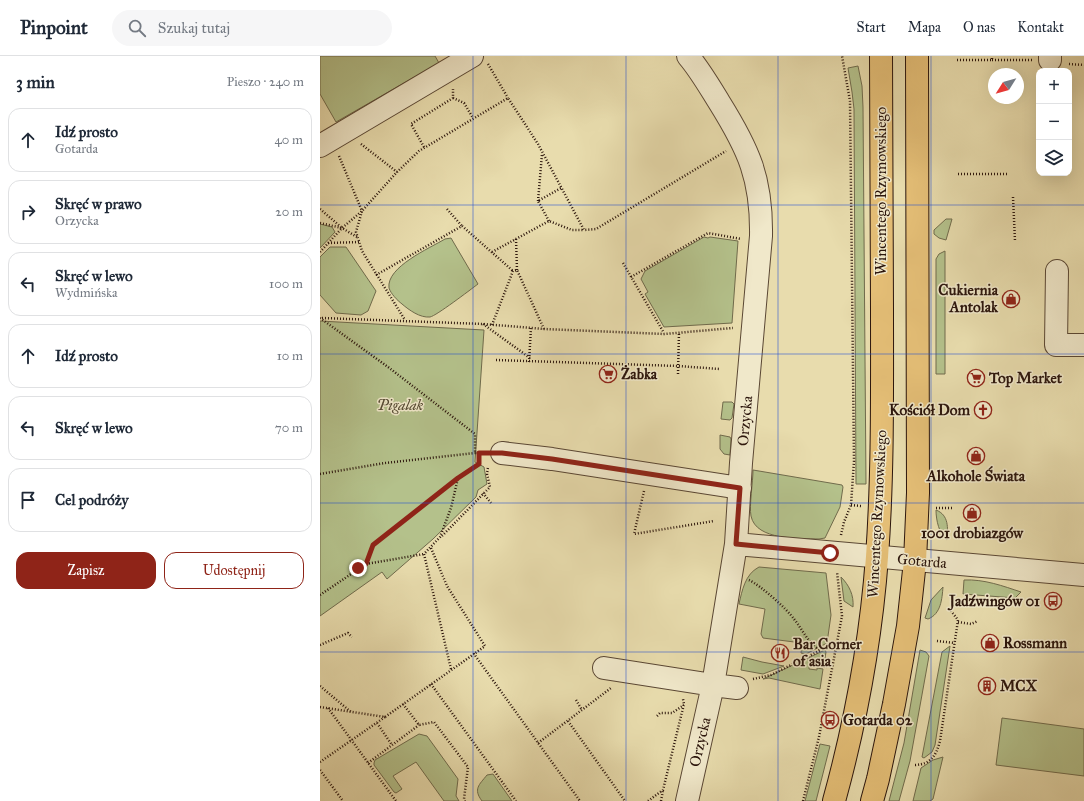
<!DOCTYPE html>
<html lang="pl">
<meta charset="utf-8">
<style>
:root{--surface:#fff;--page:#f6f6f7;--text:#1f2937;--muted:#747a83;--line:#e0e1e3;--accent:#8f2418}
body{margin:0;font-family:"IM FELL Great Primer",serif;background:var(--page);color:var(--text)}
.controls{position:absolute;right:12px;top:12px;display:grid;overflow:hidden;border-radius:8px;box-shadow:0 4px 16px #0002}
.controls button{width:36px;height:36px;display:grid;place-items:center;padding:0;border:0;border-bottom:1px solid var(--line);background:var(--surface);color:var(--text);font:20px sans-serif}
.compass{position:absolute;left:668px;top:12px;width:36px;height:36px;border-radius:50%;background:var(--surface);box-shadow:0 4px 16px #0002;rotate:233deg}
.stop{position:absolute;width:12px;height:12px;margin:-9px;border:3px solid #8f2418;border-radius:50%;background:#fff}
.stop.end{background:#8f2418;border-color:#fff;box-shadow:0 1px 4px #0008}
.list{margin:0;padding:0;list-style:none}
h2{display:flex;justify-content:space-between;align-items:center;height:52px;margin:0;padding:0 16px;font-size:17px}
h2 small{font-size:13px;font-weight:400;color:var(--muted)}
.list li{display:grid;grid-template-columns:26px 1fr auto;gap:12px;align-items:center;box-sizing:border-box;height:64px;margin:0 8px 8px;padding:0 8px;border:1px solid var(--line);border-radius:12px}
.list b{display:block;font-size:15px;white-space:nowrap}
.list p{margin:0;font-size:13px;white-space:nowrap;color:var(--muted)}
.list em{font-size:13px;font-style:normal;color:var(--muted)}
.actions{display:flex;gap:8px;padding:12px 16px}
.actions a{flex:1;padding:9px 0;border:1px solid var(--accent);border-radius:12px;text-align:center;font-size:14px;color:var(--accent)}
.actions .main{background:var(--accent);color:#fff}
.icon{flex:none;width:22px;height:22px;fill:none;stroke:currentColor;stroke-width:2;stroke-linecap:round;stroke-linejoin:round}
.map{position:relative;flex:none;width:764px;height:745px;overflow:hidden}
header{display:flex;align-items:center;gap:24px;box-sizing:border-box;height:56px;padding:0 20px;background:var(--surface);border-bottom:1px solid var(--line)}
header strong{font-size:19px}
nav{display:flex;gap:22px;margin-inline-start:auto;font-size:14px}
.search{width:280px;height:36px;background:var(--page);display:flex;align-items:center;gap:10px;box-sizing:border-box;padding:0 14px;border-radius:22px;color:var(--muted);font-size:15px}
main{display:flex}
aside{flex:1;background:var(--surface)}
.map>svg:first-child{display:block}
.green{fill:#b4c18b;stroke:#706b4c}
.lines{fill:none;stroke-linecap:round;stroke-linejoin:round}
.minor-casing{stroke:#5a4734;stroke-width:24}
.major-casing{stroke:#2b150c;stroke-width:24}
.path{stroke:#2b150c;stroke-width:2.5;stroke-dasharray:1 2;stroke-linecap:butt}
.minor{stroke:#f0e8ca;stroke-width:22}
.major{stroke:#e4be76;stroke-width:22}
.route{stroke:#8f2418;stroke-width:5}
.grid{fill:none;stroke:#1d4ed8;stroke-width:1;stroke-opacity:0.55}
.labels{text-anchor:middle;dominant-baseline:central;stroke-width:3;stroke-linejoin:round;paint-order:stroke}
.street-label{font-size:15px;fill:#2b150c;stroke:#f0e8ca}
.poi-label{font-size:15px;font-weight:bold;fill:#2b150c;stroke:#f0e8ca;text-anchor:start}
.park-label{font-size:15px;font-style:italic;fill:#544932;stroke:#f0e8ca}
</style>
<header>
<strong>Pinpoint</strong>
<div class="search"><svg class="icon" aria-label="search" viewBox="0 0 24 24"><circle cx="10" cy="10" r="6"/><path d="M15 15l6 6"/></svg>Szukaj tutaj</div>
<nav><a>Start</a><a>Mapa</a><a>O nas</a><a>Kontakt</a></nav>
</header>
<main>
<aside>
<h2>3 min<small>Pieszo · 240 m</small></h2>
<ul class="list">
<li><svg class="icon" aria-label="ahead" viewBox="0 0 24 24"><path d="M12 20V5M6 11l6-6 6 6"/></svg><div><b>Idź prosto</b><p>Gotarda</p></div><em>40 m</em></li>
<li><svg class="icon" aria-label="right" viewBox="0 0 24 24"><path d="M7 20v-9h11M14 6l5 5-5 5"/></svg><div><b>Skręć w prawo</b><p>Orzycka</p></div><em>20 m</em></li>
<li><svg class="icon" aria-label="left" viewBox="0 0 24 24"><path d="M17 20v-9H6M10 6l-5 5 5 5"/></svg><div><b>Skręć w lewo</b><p>Wydmińska</p></div><em>100 m</em></li>
<li><svg class="icon" aria-label="ahead" viewBox="0 0 24 24"><path d="M12 20V5M6 11l6-6 6 6"/></svg><div><b>Idź prosto</b></div><em>10 m</em></li>
<li><svg class="icon" aria-label="left" viewBox="0 0 24 24"><path d="M17 20v-9H6M10 6l-5 5 5 5"/></svg><div><b>Skręć w lewo</b></div><em>70 m</em></li>
<li><svg class="icon" aria-label="arrive" viewBox="0 0 24 24"><path d="M6 21V4h12l-3 4 3 4H6"/></svg><div><b>Cel podróży</b></div></li>
</ul>
<div class="actions"><a class="main">Zapisz</a><a>Udostępnij</a></div>
</aside>
<div class="map">
<svg width="764" height="745" viewBox="0 0 764 745">
<rect width="100%" height="100%" fill="#e8dcad"/>
<filter id="stains"><feTurbulence type="fractalNoise" baseFrequency=".005" numOctaves="4"/><feColorMatrix values="0 0 0 0 .2 0 0 0 0 .09 0 0 0 0 .02 0 0 0 .5 -.17"/></filter>
<radialGradient id="worn" r=".72"><stop offset=".6" stop-color="#630" stop-opacity="0"/><stop offset="1" stop-color="#630" stop-opacity=".3"/></radialGradient>
<path class="green" d="M0 0H115L119 7 16 66 0 38Z
M538 10 542 30 543 51 546 428H536L534 53 532 36 528 12Z
M626 163H632L626 184 619 182 614 178V174Z
M0 168 12 171 15 176 0 192Z
M384 181 388 182 390 181 418 185 412 267 344 271 325 238 328 236 321 223 325 215Z
M131 182 158 228C150 234 116 260 110 261 100 262 89 254 82 248 77 244 71 238 69 232 66 211 110 192 125 183Z
M10 191H26L56 235 48 255 41 259 16 257 0 239V201Z
M625 195V318H616V203L619 198Z
M0 265 164 274 155 406 164 411 167 428 158 434 156 441 113 483 67 523 62 516 0 560Z
M403 346H412L414 348 412 362 410 364 401 363Z
M400 379 410 381 411 383 410 399 404 398 400 393Z
M433 414 522 429 523 431 520 451 505 482 499 483C480 482 436 485 431 460 429 450 433 426 433 414Z
M616 454C629 459 628 472 627 484 619 478 616 464 616 454Z
M439 511 506 517 511 559 507 587 486 598 481 597 482 587 443 582 441 578 445 553 419 548C422 535 425 518 439 511Z
M521 521C529 529 534 539 533 551L524 545Z
M644 524C664 523 683 530 701 536L695 542 643 538Z
M623 531C622 543 621 558 608 563L605 562 611 544Z
M630 590 615 689 612 696 604 702 602 701 622 596Z
M505 594 506 596 504 608 498 607V603L490 602 489 613 497 614V612L503 613 500 633 449 622 443 623Z
M600 594 606 596 609 600 590 705 579 745H569L584 687Z
M423 601 442 606 464 610 443 618 421 614Z
M682 662 764 673V720L676 709Z
M99 678 107 680 138 723 136 740 139 745H124L96 706 73 720 82 733 76 737 74 736 54 709V707L55 704Z
M500 688 510 690 496 745H485Z
M623 701 613 743 610 745H593L601 712 613 704Z
M173 718 192 745H162C153 733 159 729 167 719Z"/>
<g class="lines">
<defs>
<path id="minor" d="M730 0V4
M0 90 152 0
M737 215 736 289H764
M182 397 232 403 420 432
M416 488 764 519
M284 612 393 629 417 632
M367 745 393 629 416 488 421 407 441 180C442 123 429 94 399 46 389 30 380 14 368 0"/>
<path id="major" d="M514 745C536 665 551 583 557 501 563 418 562 335 562 252 562 168 561 84 561 0
M552 745 558 723 574 648 588 570 595 505 598 437 597 0"/>
</defs>
<use href="#minor" class="minor-casing"/>
<use href="#major" class="major-casing"/>
<path class="path" d="M637 4H672V0
M672 4H712
M168 8 188 42
M749 8 764 9
M133 42 144 47 153 62
M41 88 77 116
M104 91 91 68 133 42V33
M19 100 42 155 36 176 42 195 85 264
M638 118H687
M693 141 695 185
M218 145 222 98
M0 153 21 171
M127 153 142 170
M229 165 218 145 241 132
M0 167 22 172 37 181
M196 183 197 214
M8 187 39 186
M0 196 22 172 42 155 77 116 99 95 188 42 218 88 264 174 276 173 406 95
M172 196 229 165 252 174H264
M303 207 344 277
M56 219 142 170 193 215
M311 221 388 177 421 183
M0 262 68 311 155 378V397H163
M2 262 163 268 224 273 344 278 413 272
M163 268 210 302
M172 269 193 215 197 214 224 273
M176 304 358 310 400 313
M209 306 211 272
M358 318 359 276
M0 418 65 407 155 397
M324 435 314 478 394 465
M163 437 171 447
M531 449 541 450
M616 452H633
M521 479 524 466 531 449 534 405 530 45 522 0
M122 480 170 431 167 418 168 411
M111 492 127 530 165 590 154 598
M46 508 104 498
M429 524C440 529 467 553 474 563 483 574 487 586 500 594
M0 539 46 508 53 489 138 422 159 408V397
M638 566 651 568 658 565
M617 585 635 587
M0 589 28 577 32 581
M498 609 507 611
M131 613 104 498 120 481 131 452 138 422
M433 623 451 619 511 589
M111 628 196 745
M0 630 31 656
M256 644 262 654
M83 648 99 669 114 666 148 711 144 743 145 745
M0 651 65 661 154 598 260 745
M8 652 76 745
M337 660 340 657H352L364 649
M248 665 305 745
M57 667 72 689
M218 687 291 632
M0 706 65 661
M48 707 99 669
M595 709C611 708 616 700 620 685L638 564 628 551
M0 714 23 745
M328 745 343 734 364 648 363 643
M341 745 343 734
M483 745 499 681 522 560 517 516"/>
<use href="#minor" class="minor"/>
<use href="#major" class="major"/>
</g>
<g class="lines">
<path class="route" d="M38 512 46 508 53 489 138 422 159 408V397H182L232 403 420 432 416 488 510 497"/>
</g>
<path class="grid" d="M153 0V745M306 0V745M458 0V745M611 0V745M0 149H764M0 298H764M0 447H764M0 596H764"/>
<defs>
<symbol id="shop-ring" viewBox="-11 -11 22 22"><circle r="9.5" fill="#f0e8ca" stroke="#8f2418" stroke-width="1.5"/><path d="M-5-2.5h2.3a2.7 3.5 0 0 1 5.4 0H5L5.5 6h-11ZM-1.5-2.5h3a1.5 2.3 0 0 0-3 0Z" fill="#8f2418"/></symbol>
<symbol id="supermarket-ring" viewBox="-11 -11 22 22"><circle r="9.5" fill="#f0e8ca" stroke="#8f2418" stroke-width="1.5"/><path d="M-6-5.5h2.5l.6 2H6L4.5 2H-2.5L-4.4-4H-6ZM-1.5 3.2a1.3 1.3 0 1 0 .1 0ZM3 3.2a1.3 1.3 0 1 0 .1 0Z" fill="#8f2418"/></symbol>
<symbol id="church-ring" viewBox="-11 -11 22 22"><circle r="9.5" fill="#f0e8ca" stroke="#8f2418" stroke-width="1.5"/><path d="M-1.2-6h2.4v3.5h3.3v2.4h-3.3V6h-2.4V-.1h-3.3v-2.4h3.3Z" fill="#8f2418"/></symbol>
<symbol id="bus-ring" viewBox="-11 -11 22 22"><circle r="9.5" fill="#f0e8ca" stroke="#8f2418" stroke-width="1.5"/><path d="M-5-6H5V4H4V6H2V4H-2V6H-4V4H-5ZM-3.5-4V0h7V-4ZM-3.5 1.2v1.5H-2V1.2ZM2 1.2v1.5H3.5V1.2Z" fill="#8f2418"/></symbol>
<symbol id="restaurant-ring" viewBox="-11 -11 22 22"><circle r="9.5" fill="#f0e8ca" stroke="#8f2418" stroke-width="1.5"/><path d="M-5-6h1v4h1v-4h1v4h1v-4h1v5L-1.5 .5V6h-2V.5L-5-1ZM5-6V6H3V1.5H1.5Q1.5-4 5-6Z" fill="#8f2418"/></symbol>
<symbol id="building-ring" viewBox="-11 -11 22 22"><circle r="9.5" fill="#f0e8ca" stroke="#8f2418" stroke-width="1.5"/><path d="M-4-6H4V6H1V3H-1V6H-4ZM-2.5-4.3h1.7v1.8h-1.7ZM.8-4.3h1.7v1.8H.8ZM-2.5-1h1.7V.8h-1.7ZM.8-1h1.7V.8H.8Z" fill="#8f2418"/></symbol>
</defs>
<g fill-rule="evenodd">
<use href="#shop-ring" x="681" y="233" width="20" height="20"/>
<use href="#supermarket-ring" x="278" y="308" width="20" height="20"/>
<use href="#supermarket-ring" x="646" y="312" width="20" height="20"/>
<use href="#church-ring" x="653" y="344" width="20" height="20"/>
<use href="#shop-ring" x="646" y="390" width="20" height="20"/>
<use href="#shop-ring" x="642" y="447" width="20" height="20"/>
<use href="#bus-ring" x="723" y="535" width="20" height="20"/>
<use href="#shop-ring" x="660" y="577" width="20" height="20"/>
<use href="#restaurant-ring" x="450" y="587" width="20" height="20"/>
<use href="#building-ring" x="657" y="620" width="20" height="20"/>
<use href="#bus-ring" x="500" y="654" width="20" height="20"/>
</g>
<g class="labels">
<g class="street-label">
<text transform="translate(561 135) rotate(-90)">Wincentego Rzymowskiego</text>
<text transform="translate(425 365) rotate(-85)">Orzycka</text>
<text transform="translate(557 458) rotate(-87)">Wincentego Rzymowskiego</text>
<text transform="translate(602 505) rotate(5)">Gotarda</text>
<text transform="translate(380 686) rotate(-77)">Orzycka</text>
</g>
<g class="poi-label">
<text x="678" y="234" text-anchor="end">Cukiernia<tspan x="678" dy="17">Antolak</tspan></text>
<text x="301" y="318">Żabka</text>
<text x="669" y="322">Top Market</text>
<text x="650" y="354" text-anchor="end">Kościół Dom</text>
<text x="656" y="420" text-anchor="middle">Alkohole Świata</text>
<text x="652" y="477" text-anchor="middle">1001 drobiazgów</text>
<text x="720" y="545" text-anchor="end">Jadźwingów 01</text>
<text x="683" y="587">Rossmann</text>
<text x="473" y="588">Bar Corner<tspan x="473" dy="17">of asia</tspan></text>
<text x="680" y="630">MCX</text>
<text x="523" y="664">Gotarda 02</text>
</g>
<g class="park-label">
<text x="80" y="349">Pigalak</text>
</g>
</g>
<rect width="100%" height="100%" filter="url(#stains)"/>
<rect width="100%" height="100%" fill="url(#worn)"/>
</svg>
<div class="controls">
<button>+</button>
<button>−</button>
<button><svg class="icon" aria-label="layers" viewBox="0 0 24 24"><path d="M12 4l9 5-9 5-9-5zM3 14l9 5 9-5"/></svg></button>
</div>
<svg class="compass" viewBox="-18 -18 36 36"><path d="M0-13l5 13h-10z" fill="#e53935"/><path d="M0 13l5-13h-10z" fill="#747a83"/></svg>
<div class="stop" style="left:510px;top:497px"></div>
<div class="stop end" style="left:38px;top:512px"></div>
</div>
</main>
